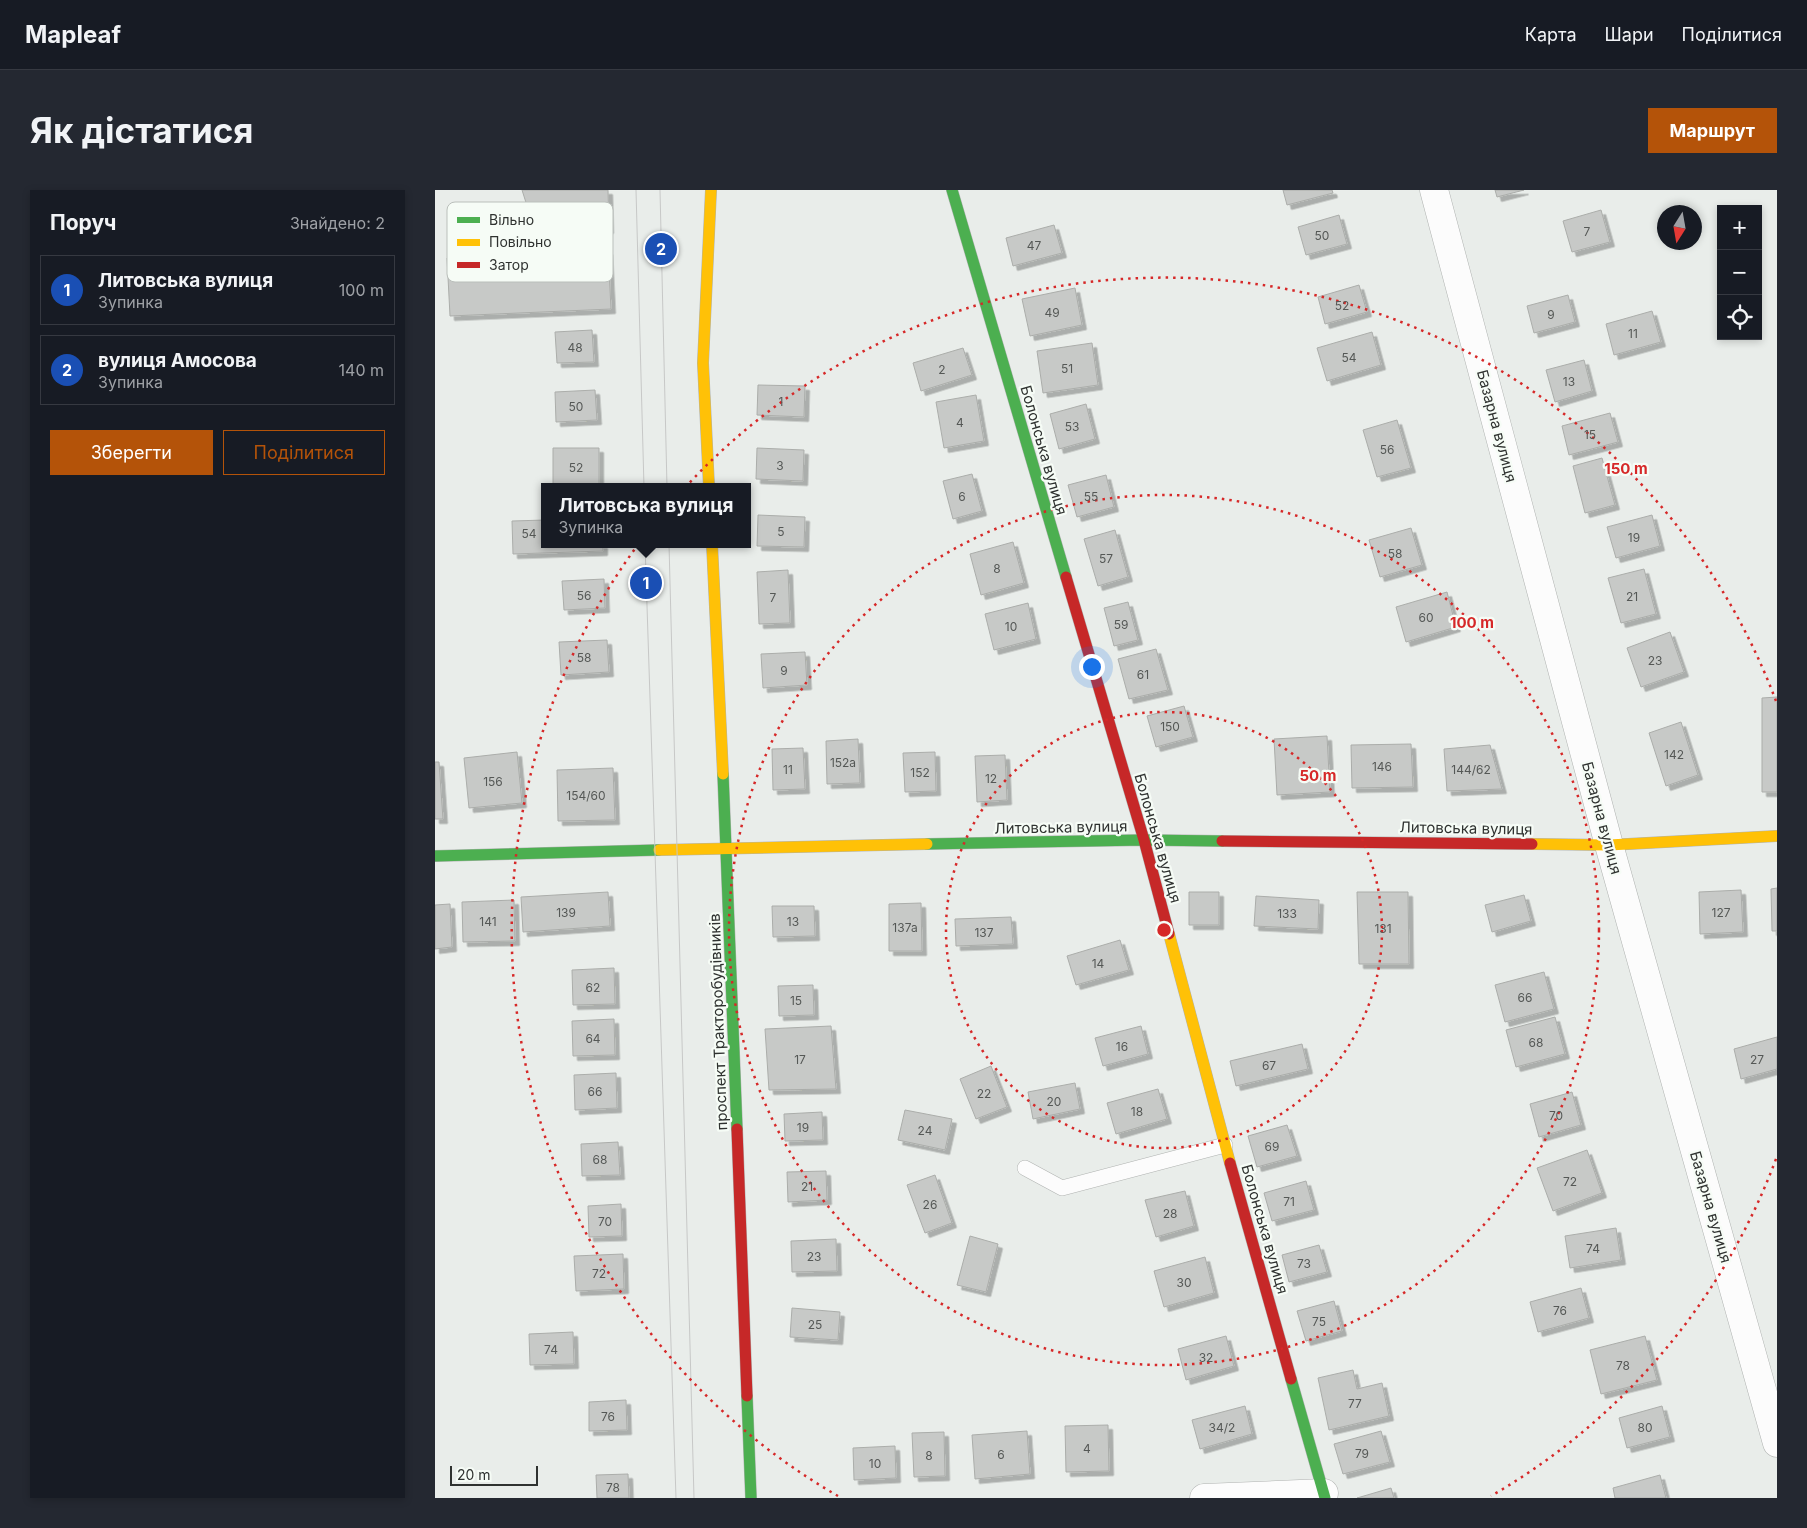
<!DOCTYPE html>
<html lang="uk">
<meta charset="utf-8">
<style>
:root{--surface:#171b24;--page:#242831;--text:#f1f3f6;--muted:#9ea1a6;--line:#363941;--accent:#b45309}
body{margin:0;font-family:Inter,sans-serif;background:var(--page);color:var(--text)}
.controls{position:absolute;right:15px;top:15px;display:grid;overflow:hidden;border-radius:0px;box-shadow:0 2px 8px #0003}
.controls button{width:45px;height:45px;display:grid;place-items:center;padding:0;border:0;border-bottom:1px solid var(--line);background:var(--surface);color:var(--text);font:25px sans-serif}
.compass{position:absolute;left:1222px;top:15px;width:45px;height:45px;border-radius:50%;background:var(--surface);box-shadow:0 2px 8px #0003;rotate:191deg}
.scale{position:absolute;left:15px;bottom:12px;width:88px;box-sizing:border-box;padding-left:5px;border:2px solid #2f3230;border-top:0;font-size:14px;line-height:18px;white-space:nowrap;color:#2f3230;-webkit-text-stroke:4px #f6fcf6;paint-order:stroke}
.you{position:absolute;left:656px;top:476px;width:18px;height:18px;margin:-12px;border:4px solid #fff;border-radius:50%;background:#1a73e8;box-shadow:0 0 0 8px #1a73e833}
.badge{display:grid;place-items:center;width:32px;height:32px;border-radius:50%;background:var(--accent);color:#fff;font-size:16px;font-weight:700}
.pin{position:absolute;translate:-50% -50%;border:2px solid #fff;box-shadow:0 1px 5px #0006}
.popup{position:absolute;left:106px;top:293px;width:210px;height:65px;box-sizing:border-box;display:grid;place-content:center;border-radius:0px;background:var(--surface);filter:drop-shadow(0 1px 4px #0005);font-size:16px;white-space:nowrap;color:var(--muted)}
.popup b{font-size:19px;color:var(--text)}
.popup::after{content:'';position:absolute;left:50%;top:100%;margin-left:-10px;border:10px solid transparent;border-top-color:var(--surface)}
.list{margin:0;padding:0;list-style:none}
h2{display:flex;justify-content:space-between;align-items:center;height:65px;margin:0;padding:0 20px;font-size:21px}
h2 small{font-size:16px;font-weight:400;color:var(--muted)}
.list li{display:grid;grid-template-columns:32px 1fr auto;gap:15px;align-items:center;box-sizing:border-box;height:70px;margin:0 10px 10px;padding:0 10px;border:1px solid var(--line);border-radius:0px}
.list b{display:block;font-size:19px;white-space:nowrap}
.list p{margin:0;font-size:16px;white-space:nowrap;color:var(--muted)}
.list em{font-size:16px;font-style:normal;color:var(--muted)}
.actions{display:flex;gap:10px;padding:15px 20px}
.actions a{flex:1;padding:11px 0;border:1px solid var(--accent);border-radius:0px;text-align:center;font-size:18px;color:var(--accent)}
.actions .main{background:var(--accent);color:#fff}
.icon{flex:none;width:28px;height:28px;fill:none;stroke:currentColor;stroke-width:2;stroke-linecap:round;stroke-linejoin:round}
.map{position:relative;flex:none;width:1342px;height:1308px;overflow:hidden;border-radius:0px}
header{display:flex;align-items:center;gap:30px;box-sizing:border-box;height:70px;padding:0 25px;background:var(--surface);border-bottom:1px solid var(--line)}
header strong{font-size:24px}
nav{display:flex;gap:28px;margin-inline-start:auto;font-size:18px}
.intro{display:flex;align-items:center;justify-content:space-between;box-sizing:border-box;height:120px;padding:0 30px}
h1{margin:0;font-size:35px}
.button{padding:12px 22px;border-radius:0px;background:var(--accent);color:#fff;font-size:18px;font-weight:700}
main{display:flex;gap:30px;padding:0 30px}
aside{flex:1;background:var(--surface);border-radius:0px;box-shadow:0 2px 8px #0003}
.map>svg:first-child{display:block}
.building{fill:#c7c9c7;stroke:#abadaa;filter:url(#shadow)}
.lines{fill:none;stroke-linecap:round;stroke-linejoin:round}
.lane-casing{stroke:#b0b3b1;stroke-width:16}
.street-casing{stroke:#b0b3b1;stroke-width:29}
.fast-casing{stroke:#b0b3b1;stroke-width:12}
.slow-casing{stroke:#b0b3b1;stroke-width:12}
.jam-casing{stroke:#b0b3b1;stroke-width:12}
.lane{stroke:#fcfcfc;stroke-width:15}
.street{stroke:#fcfcfc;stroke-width:28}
.fast{stroke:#4caf50;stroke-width:11}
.slow{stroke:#ffc107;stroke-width:11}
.jam{stroke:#c62828;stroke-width:11}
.tram{stroke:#c7c8c7;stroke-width:1}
.ring{fill:none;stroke:#d62828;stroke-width:2.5;stroke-dasharray:2.5 5}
.labels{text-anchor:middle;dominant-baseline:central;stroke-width:4.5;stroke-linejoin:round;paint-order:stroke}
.number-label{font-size:12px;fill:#555856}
.street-label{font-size:15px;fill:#2f3230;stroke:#f6fcf6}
.key{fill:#f6fcf6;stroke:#babfbb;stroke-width:1}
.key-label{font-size:14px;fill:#2f3230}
.centre{fill:#d62828;stroke:#f6fcf6;stroke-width:2.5}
.ring-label{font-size:15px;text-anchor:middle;font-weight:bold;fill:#d62828;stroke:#f6fcf6;stroke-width:4.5;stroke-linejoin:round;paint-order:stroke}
</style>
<header>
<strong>Mapleaf</strong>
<nav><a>Карта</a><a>Шари</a><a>Поділитися</a></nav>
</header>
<div class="intro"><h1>Як дістатися</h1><a class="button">Маршрут</a></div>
<main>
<aside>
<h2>Поруч<small>Знайдено: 2</small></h2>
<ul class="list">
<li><span class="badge" style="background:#1a4fb4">1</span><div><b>Литовська вулиця</b><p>Зупинка</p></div><em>100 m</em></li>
<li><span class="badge" style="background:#1a4fb4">2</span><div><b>вулиця Амосова</b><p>Зупинка</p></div><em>140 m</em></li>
</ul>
<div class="actions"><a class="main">Зберегти</a><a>Поділитися</a></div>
</aside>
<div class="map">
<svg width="1342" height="1308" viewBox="0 0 1342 1308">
<defs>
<filter id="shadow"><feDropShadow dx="4.5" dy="4.5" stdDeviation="0" flood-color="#0004"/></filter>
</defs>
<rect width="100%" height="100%" fill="#e9edea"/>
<path class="building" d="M87 0H173L174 39 100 41Z
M848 0H897L898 3 852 15Z
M1060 0H1089L1062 7Z
M1166 20 1175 52 1137 62 1128 31Z
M904 25 912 54 871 65 863 37Z
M619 35 627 63 578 76 571 48Z
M173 60 176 119 15 126 12 68Z
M924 95 932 122 890 134 883 107Z
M640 98 647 135 595 146 587 109Z
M1133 105 1140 132 1099 143 1092 116Z
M1217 121 1226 152 1179 165 1171 134Z
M157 140 159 172 122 173 120 142Z
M937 142 946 175 892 191 882 158Z
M657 153 663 195 608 203 602 161Z
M528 158 537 185 486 201 478 173Z
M1149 170 1157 201 1120 212 1111 180Z
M323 195 370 196 369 227 322 225Z
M160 200 162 230 121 232 120 202Z
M541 205 549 251 509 258 501 212Z
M651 214 660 249 624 259 615 224Z
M1175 223 1183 252 1134 265 1127 236Z
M962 230 976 278 942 287 928 240Z
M118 258H164V297H118Z
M322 258 369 260 368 291 321 289Z
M1167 268 1180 315 1150 323 1138 276Z
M537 284 547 321 518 329 508 291Z
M671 285 679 317 642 327 633 295Z
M323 325 370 327 369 357 322 356Z
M1217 325 1225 356 1181 368 1172 337Z
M110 330V354H168V361L78 364 77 331Z
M976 338 987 375 945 387 934 350Z
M680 340 693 387 663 396 649 349Z
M578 352 589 393 546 405 535 364Z
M1209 379 1221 424 1186 433 1173 388Z
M353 380 355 433 324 434 322 382Z
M169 389 170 418 129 420 127 391Z
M1012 402 1021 437 971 452 961 417Z
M693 412 703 450 679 456 669 418Z
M593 413 601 449 559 460 550 424Z
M1235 442 1249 482 1206 497 1192 458Z
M172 450 174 482 126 485 124 452Z
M721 459 733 500 694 509 683 469Z
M370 462 372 495 328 498 326 464Z
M1342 507V602H1327V508Z
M749 516 758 547 721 557 712 526Z
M1246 532 1263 585 1231 596 1214 543Z
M892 546 895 602 842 605 839 549Z
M423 549 425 593 392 594 391 551Z
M976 554 978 597 917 598 916 555Z
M1055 555 1067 599 1012 601 1009 559Z
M368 558 370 599 338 600 337 559Z
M82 562 87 613 34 618 29 568Z
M500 562 501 601 470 602 468 563Z
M570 565 572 610 542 612 540 566Z
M0 572H4L8 629H0Z
M178 578 180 630 123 631 122 580Z
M1342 698V741H1337L1336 699Z
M1306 700 1308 742 1265 744 1264 702Z
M173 702 175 736 88 742 86 707Z
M754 702H784V735H754Z
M922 702H973L974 774H924Z
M1089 705 1096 731 1057 742 1050 715Z
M821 706 884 710 883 739 819 736Z
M79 710 80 751 28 752 27 712Z
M486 713 487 761H454V714Z
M15 714 17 757 0 759V715Z
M337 716H379L380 746 338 747Z
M576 727 578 754 521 756 520 729Z
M685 750 694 780 641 795 632 766Z
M179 778 180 814 138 815 137 780Z
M1109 782 1119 819 1070 832 1060 795Z
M378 795 379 825 344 826 343 796Z
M1120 827 1130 864 1081 877 1071 840Z
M179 829 180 865 138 866 137 831Z
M396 836 401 899 334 900 330 839Z
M706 836 713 864 668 876 660 848Z
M1342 847V879L1306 889 1299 859Z
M867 854 873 879 801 896 795 871Z
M556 876 572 917 541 929 525 889Z
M181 883 182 918 140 920 139 885Z
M640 893 645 919 598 929 593 902Z
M723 899 732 929 681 944 672 913Z
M1137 902 1146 935 1104 947 1095 914Z
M470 920 517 929 510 960 463 950Z
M387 922 388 950 350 951 349 924Z
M852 935 862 966 822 977 813 946Z
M183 952 185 985 147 986 146 954Z
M1152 960 1167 1003 1118 1021 1102 978Z
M391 981 392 1010 353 1012 352 982Z
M500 985 517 1033 490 1043 472 995Z
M871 991 879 1020 837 1031 829 1003Z
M750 1001 759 1036 721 1047 710 1010Z
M186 1014 187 1046 154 1047 153 1016Z
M1181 1038 1186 1070 1135 1078 1130 1046Z
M535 1046 563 1054 551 1102 522 1095Z
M401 1049 402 1081 357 1082 356 1051Z
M884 1055 892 1082 854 1092 847 1065Z
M188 1064 189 1099 141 1101 139 1066Z
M770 1067 779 1103 729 1117 719 1081Z
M1146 1098 1154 1128 1103 1142 1095 1112Z
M899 1111 907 1141 871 1151 862 1121Z
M357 1118 405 1122 403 1150 355 1147Z
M138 1142 139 1174 95 1175 94 1144Z
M791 1146 799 1176 751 1190 743 1159Z
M1210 1146 1222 1190 1166 1204 1155 1160Z
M918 1180 922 1199 947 1193 954 1226 894 1240 883 1188Z
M191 1210 192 1240 154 1241V1212Z
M810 1216 817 1244 765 1259 757 1230Z
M1227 1216 1235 1247 1192 1258 1184 1228Z
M673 1235 674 1281 631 1282 630 1236Z
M592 1241 595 1284 540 1289 537 1245Z
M946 1241 955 1272 908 1284 899 1254Z
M509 1242 510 1286 479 1287 477 1243Z
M460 1256 461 1288 419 1290 418 1258Z
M193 1284 194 1308H162L161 1285Z
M1225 1285 1231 1308H1180L1178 1298Z
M956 1298 959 1308H922Z"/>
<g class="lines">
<defs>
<path id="lane" d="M590 978 627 998 790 955"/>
<path id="street" d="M999 0 1174 655 1342 1253
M769 1308 889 1303"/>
<path id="fast" d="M517 0 631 387
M288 584 302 939
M492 654 709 650 787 651
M0 666 224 660
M856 1189 890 1308
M312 1206 316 1308"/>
<path id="slow" d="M274 297 268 173 276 0
M277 354 288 584
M1097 654 1174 655 1342 646
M224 660 492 654
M734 744 795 973"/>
<path id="jam" d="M631 387 709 650 734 744
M787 651 1097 654
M302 939 312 1206
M795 973 856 1189"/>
</defs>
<use href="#lane" class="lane-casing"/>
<use href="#street" class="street-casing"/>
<use href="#fast" class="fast-casing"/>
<use href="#slow" class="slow-casing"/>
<use href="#jam" class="jam-casing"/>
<use href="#lane" class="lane"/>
<use href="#street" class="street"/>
<use href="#fast" class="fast"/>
<use href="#slow" class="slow"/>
<use href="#jam" class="jam"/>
<path class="tram" d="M201 0 209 297
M225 0 232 297
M210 354 241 1308
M234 354 259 1308"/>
</g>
<g class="ring">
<circle cx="729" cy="740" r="218"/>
<circle cx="729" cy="740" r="435"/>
<path d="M1341 969A653 653 0 0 1 1056 1306M403 1306A653 653 0 1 1 1341 511"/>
</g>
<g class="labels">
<g class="number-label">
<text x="1152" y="41">7</text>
<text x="887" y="45">50</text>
<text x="599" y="55">47</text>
<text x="907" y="115">52</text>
<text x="617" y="122">49</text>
<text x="1116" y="124">9</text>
<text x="1198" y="143">11</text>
<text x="140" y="157">48</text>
<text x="914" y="167">54</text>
<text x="632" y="178">51</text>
<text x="507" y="179">2</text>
<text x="1134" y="191">13</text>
<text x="346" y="211">1</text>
<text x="141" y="216">50</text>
<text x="525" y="232">4</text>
<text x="637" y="236">53</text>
<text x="1155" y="244">15</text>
<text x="952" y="259">56</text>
<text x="345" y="275">3</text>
<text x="141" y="277">52</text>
<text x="527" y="306">6</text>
<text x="656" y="306">55</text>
<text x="346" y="341">5</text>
<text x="94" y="343">54</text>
<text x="1199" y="347">19</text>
<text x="960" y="363">58</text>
<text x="671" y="368">57</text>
<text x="562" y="378">8</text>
<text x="149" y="405">56</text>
<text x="1197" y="406">21</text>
<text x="338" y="407">7</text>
<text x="991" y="427">60</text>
<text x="686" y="434">59</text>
<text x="576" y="436">10</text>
<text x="149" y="467">58</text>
<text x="1220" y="470">23</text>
<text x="349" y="480">9</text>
<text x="708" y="484">61</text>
<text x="735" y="536">150</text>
<text x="1239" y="564">142</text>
<text x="408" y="572">152а</text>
<text x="947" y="576">146</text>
<text x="353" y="579">11</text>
<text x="1036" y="579">144/62</text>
<text x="485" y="582">152</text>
<text x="556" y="588">12</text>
<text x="58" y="591">156</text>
<text x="151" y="605">154/60</text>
<text x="131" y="722">139</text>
<text x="1286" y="722">127</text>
<text x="852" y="723">133</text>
<text x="53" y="731">141</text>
<text x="358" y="731">13</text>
<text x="470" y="737">137а</text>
<text x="948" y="738">131</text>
<text x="549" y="742">137</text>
<text x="663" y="773">14</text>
<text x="158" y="797">62</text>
<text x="1090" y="807">66</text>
<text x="361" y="810">15</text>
<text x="158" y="848">64</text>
<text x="1101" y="852">68</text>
<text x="687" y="856">16</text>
<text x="365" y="869">17</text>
<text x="1322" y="869">27</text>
<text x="834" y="875">67</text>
<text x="160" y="901">66</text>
<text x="549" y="903">22</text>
<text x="619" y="911">20</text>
<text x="702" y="921">18</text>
<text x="1121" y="925">70</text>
<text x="368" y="937">19</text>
<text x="490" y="940">24</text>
<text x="837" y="956">69</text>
<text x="165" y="969">68</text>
<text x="1135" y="991">72</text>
<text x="372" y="996">21</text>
<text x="854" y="1011">71</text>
<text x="495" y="1014">26</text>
<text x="735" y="1023">28</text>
<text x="170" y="1031">70</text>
<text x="1158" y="1058">74</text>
<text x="379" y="1066">23</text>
<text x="869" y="1073">73</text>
<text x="164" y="1083">72</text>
<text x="749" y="1092">30</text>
<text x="1125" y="1120">76</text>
<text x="884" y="1131">75</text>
<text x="380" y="1134">25</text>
<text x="116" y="1159">74</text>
<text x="771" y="1167">32</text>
<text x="1188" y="1175">78</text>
<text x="920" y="1213">77</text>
<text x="173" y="1226">76</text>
<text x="787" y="1237">34/2</text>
<text x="1210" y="1237">80</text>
<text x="652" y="1258">4</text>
<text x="927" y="1263">79</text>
<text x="566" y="1264">6</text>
<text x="494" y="1265">8</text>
<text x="440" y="1273">10</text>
<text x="178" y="1297">78</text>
</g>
<g class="street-label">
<text transform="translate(1062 236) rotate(75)">Базарна вулиця</text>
<text transform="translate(609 260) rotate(74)">Болонська вулиця</text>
<text transform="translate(1167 628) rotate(75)">Базарна вулиця</text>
<text transform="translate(626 637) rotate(-1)">Литовська вулиця</text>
<text transform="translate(1031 638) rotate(1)">Литовська вулиця</text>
<text transform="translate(723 648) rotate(74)">Болонська вулиця</text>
<text transform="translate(283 832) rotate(-92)">проспект Тракторобудівників</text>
<text transform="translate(1276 1017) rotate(74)">Базарна вулиця</text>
<text transform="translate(830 1039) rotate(74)">Болонська вулиця</text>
</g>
</g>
<rect x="12" y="12" width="166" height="80" rx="8" class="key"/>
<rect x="22" y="27" width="23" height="6" fill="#4caf50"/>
<rect x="22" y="49" width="23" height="7" fill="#ffc107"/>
<rect x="22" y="72" width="23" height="6" fill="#c62828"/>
<g class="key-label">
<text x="54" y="35">Вільно</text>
<text x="54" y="57">Повільно</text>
<text x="54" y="80">Затор</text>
</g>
<circle cx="729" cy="740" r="8" class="centre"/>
<g class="ring-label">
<text x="1191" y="284">150 m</text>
<text x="1037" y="438">100 m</text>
<text x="883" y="591">50 m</text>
</g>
</svg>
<div class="controls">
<button>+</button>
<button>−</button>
<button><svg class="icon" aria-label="locate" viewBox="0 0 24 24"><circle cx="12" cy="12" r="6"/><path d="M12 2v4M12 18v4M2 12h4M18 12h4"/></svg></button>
</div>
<svg class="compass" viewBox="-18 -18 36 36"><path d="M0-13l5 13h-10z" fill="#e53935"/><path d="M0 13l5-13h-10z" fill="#9ea1a6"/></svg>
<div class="scale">20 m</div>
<div class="you"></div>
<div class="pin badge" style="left:211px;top:393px;background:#1a4fb4">1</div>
<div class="popup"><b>Литовська вулиця</b>Зупинка</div>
<div class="pin badge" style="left:226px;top:59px;background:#1a4fb4">2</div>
</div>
</main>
